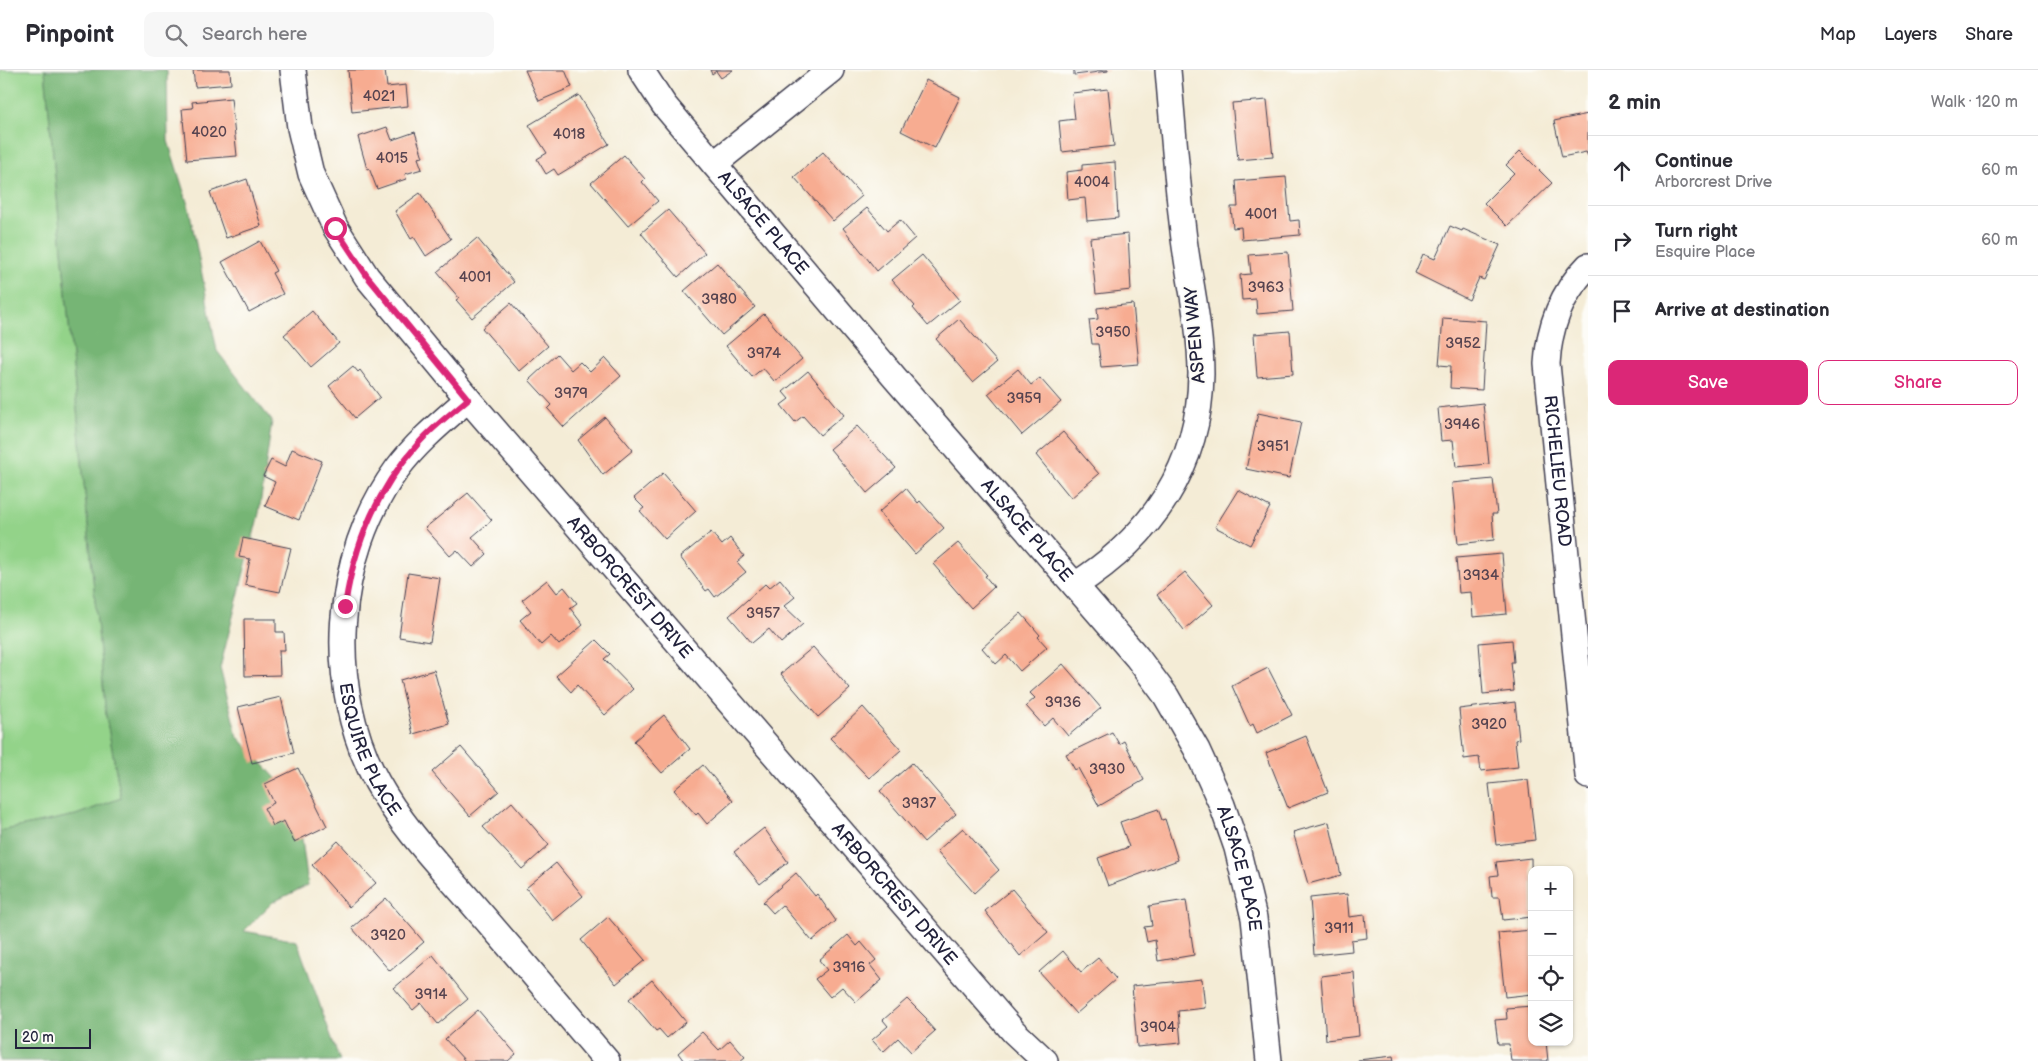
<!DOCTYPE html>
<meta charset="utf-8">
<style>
:root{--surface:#fff;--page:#f7f7f7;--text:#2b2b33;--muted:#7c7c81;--line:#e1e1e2;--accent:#db2777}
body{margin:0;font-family:"Balsamiq Sans",sans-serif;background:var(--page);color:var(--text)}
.controls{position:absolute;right:15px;bottom:15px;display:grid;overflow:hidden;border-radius:10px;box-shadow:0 1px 4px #0004}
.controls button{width:45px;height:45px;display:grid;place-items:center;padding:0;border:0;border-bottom:1px solid var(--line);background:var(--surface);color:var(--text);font:25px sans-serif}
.scale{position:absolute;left:15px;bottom:12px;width:76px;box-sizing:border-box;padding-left:5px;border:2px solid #22223b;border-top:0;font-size:14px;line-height:18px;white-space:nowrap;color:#22223b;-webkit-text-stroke:4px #fdfcf7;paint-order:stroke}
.stop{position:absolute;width:15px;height:15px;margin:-11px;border:4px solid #db2777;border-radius:50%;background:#fff}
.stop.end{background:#db2777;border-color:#fff;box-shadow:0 1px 5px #0008}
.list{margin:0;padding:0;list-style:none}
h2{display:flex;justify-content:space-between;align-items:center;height:65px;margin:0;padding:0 20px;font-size:21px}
h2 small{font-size:16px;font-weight:400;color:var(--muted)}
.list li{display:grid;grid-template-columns:32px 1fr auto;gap:15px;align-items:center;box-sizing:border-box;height:70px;padding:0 20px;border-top:1px solid var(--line)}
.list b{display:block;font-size:19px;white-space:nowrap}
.list p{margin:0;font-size:16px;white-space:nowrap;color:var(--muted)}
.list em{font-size:16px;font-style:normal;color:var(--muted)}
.actions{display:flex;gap:10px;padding:15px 20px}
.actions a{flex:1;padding:11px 0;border:1px solid var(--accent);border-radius:10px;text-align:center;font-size:18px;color:var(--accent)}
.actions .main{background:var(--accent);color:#fff}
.icon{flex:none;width:28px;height:28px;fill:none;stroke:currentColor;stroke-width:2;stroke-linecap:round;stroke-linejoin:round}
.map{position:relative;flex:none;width:1588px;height:991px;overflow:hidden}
header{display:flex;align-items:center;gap:30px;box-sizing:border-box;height:70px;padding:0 25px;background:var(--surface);border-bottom:1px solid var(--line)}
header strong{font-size:24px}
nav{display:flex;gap:28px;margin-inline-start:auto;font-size:18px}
.search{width:350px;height:45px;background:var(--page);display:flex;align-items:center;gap:12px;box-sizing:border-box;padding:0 18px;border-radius:10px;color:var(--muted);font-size:19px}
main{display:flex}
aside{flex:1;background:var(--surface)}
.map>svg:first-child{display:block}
.green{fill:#93d389;stroke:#5a7a62}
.forest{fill:#76b575;stroke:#4c6c58}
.building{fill:#f7ac91}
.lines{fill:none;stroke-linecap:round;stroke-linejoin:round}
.minor-casing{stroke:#424052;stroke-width:28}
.minor{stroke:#fff;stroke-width:25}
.route{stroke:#db2777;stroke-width:6}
.labels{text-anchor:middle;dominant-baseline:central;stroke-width:4;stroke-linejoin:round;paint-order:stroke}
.number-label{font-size:15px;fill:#574450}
.street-label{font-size:18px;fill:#22223b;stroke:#fdfcf7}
</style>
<header>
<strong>Pinpoint</strong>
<div class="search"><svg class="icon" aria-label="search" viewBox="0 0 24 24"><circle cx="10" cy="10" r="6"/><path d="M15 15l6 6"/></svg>Search here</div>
<nav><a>Map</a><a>Layers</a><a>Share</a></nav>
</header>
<main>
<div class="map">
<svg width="1588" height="991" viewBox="0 0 1588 991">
<rect width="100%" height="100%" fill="#fdfcf7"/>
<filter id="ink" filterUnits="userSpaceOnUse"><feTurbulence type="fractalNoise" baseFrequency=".02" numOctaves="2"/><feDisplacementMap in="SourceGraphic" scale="10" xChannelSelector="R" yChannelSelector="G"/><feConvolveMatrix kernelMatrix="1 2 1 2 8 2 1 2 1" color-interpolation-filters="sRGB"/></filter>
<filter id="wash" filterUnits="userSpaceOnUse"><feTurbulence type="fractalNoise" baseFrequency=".0096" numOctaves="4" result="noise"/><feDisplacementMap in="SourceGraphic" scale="20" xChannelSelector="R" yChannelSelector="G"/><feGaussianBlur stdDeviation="1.12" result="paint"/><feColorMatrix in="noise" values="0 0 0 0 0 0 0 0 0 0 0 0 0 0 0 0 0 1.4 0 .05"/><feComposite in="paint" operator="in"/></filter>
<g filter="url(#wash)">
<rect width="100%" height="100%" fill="#f4ecd6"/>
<path class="green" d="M0 0H45L106 646 121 728 76 745 0 761Z"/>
<path class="forest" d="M45 0H167L168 71 189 138 217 281 272 351 259 443 220 598 237 666 297 731 308 815 273 832 244 861 297 871 340 991H0V761L76 745 121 728 106 646Z"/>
<g id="blocks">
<path class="building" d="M193 0H230L231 14 195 17Z
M348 0H385L387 17 406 15 408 36 352 42Z
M525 0H565L572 17 539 31Z
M710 0H733L721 8 716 1 712 4Z
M1074 0H1108V1L1074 5Z
M926 10 960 27 935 78 901 61Z
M1108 19 1114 76 1062 82 1059 51 1075 49 1072 23Z
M579 25 609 74 558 105 554 99 546 104 537 89 547 83 529 55Z
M231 28 237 86 187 90 182 39 193 38 192 32Z
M1267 30 1273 87 1238 90 1232 33Z
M1588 44V86L1586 82 1562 87 1554 51Z
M387 57 392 70 415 62 423 87 418 88 422 99 405 104 406 109 377 119 369 98 367 99 358 67Z
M1520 81 1552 113 1507 156 1484 133 1514 103 1506 95Z
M823 82 862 126 833 151 794 107Z
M624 85 645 109 642 112 658 131 628 156 591 113Z
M1115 92 1118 148 1087 151 1085 128 1068 130 1066 102 1082 100V95Z
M1286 107 1290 151 1299 150 1300 165 1242 170 1241 157 1233 158 1231 137H1238L1236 111Z
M247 109 261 156 226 168 210 122Z
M420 123 451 169 426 186 414 167 411 169 395 141Z
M867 138 887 161 900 150 915 168 877 201 843 158Z
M668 140 705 183 678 207 641 163Z
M1450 156 1462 161 1463 159 1500 175 1484 210 1479 208 1469 230 1415 203 1423 184 1435 189Z
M1128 164 1131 220 1096 224 1090 168Z
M477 168 514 212 472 248 456 230 459 228 437 202Z
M260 171 276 201 272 203 283 224 249 242 222 192Z
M1288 182 1293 241 1257 244 1256 229 1242 230 1240 205 1251 204 1249 185Z
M922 185 960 230 928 256 913 238 915 236 892 210Z
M717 193 755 237 722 265 684 221Z
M511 233 548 276 519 301 482 258Z
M1133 234 1139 294 1101 297 1098 274H1092L1089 250 1098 249 1097 238Z
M312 241 339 273 311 297 284 265Z
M764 244 802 289 775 312 763 298 752 307 726 276Z
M1443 248 1486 251 1482 320 1450 318 1451 296 1439 295Z
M959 249 997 292 973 312 936 269Z
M1290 261 1293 304 1257 307 1254 264Z
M557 284 571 300 580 292 590 302 605 288 621 306 564 357 548 339 552 335 529 310Z
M353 296 358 302 360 300 380 327 355 348 329 316Z
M1018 299 1031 315 1040 308 1061 332 1022 365 988 324Z
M808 301 844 345 820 365 803 346 795 352 781 335 789 329 783 322Z
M1483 333 1489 394 1456 397 1453 370 1441 371 1438 338Z
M1258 343 1301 352 1289 408 1246 399Z
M605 347 633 380 603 405 578 370Z
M857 356 896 398 867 423 830 379Z
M1063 362 1099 404 1071 428 1036 385Z
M292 379 322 391 299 450 265 436 275 412 263 406 271 390 285 397Z
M663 403 696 441 665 469 640 441 644 438 634 428Z
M1493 409 1497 444H1492L1494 470 1458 474 1452 413Z
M906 418 918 433 920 431 944 458 915 484 879 442Z
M1238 420 1270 437 1250 475 1215 457Z
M468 423 492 450 472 467 487 484 473 497 457 480 450 486 425 458Z
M711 462 722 475 730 468 744 486 737 492 746 502 715 527 709 519 706 521 680 487Z
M243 468 291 478 280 522 245 515 250 489 239 487Z
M958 473 987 505 985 506 994 517 971 538 933 494Z
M1502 484 1507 544 1473 547 1471 522 1459 523 1456 488Z
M1185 502 1213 535 1184 560 1157 525Z
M408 503 440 508 430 572 399 567Z
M780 509 795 527 784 536 803 554 781 573 769 559 752 573 729 546 765 514 769 518Z
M547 510 557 523 564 517 577 533 570 538 583 555 559 575 551 566 541 575 520 550 531 541 522 530Z
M1021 543 1040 565 1038 567 1047 577 1020 601 1006 585 996 594 982 578Z
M244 549H276V562H284L285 580H279L280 605 245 606Z
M596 570 610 584 604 589 633 619 605 645 577 615 571 622 556 606Z
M1512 570 1514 592H1511L1514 621 1483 624 1479 573Z
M813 577 850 619 818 647 781 604Z
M1063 594 1101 638 1068 666 1053 648 1044 656 1026 636 1035 628 1030 623Z
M1268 598 1292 645 1257 663 1253 654 1250 656 1232 616Z
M434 600 449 654 413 664 400 610Z
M281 627 294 683 252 693 238 637Z
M1515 632 1519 669 1515 670 1518 697 1481 701 1479 687 1464 689 1459 639Z
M863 637 901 680 869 708 830 668Z
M664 645 690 679 662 703 634 671Z
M1112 662 1119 674 1124 671 1144 710 1099 736 1078 698 1075 700 1066 684Z
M1306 666 1328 722 1288 738 1266 683Z
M461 677 499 721 470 746 432 702Z
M912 693 956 744 924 772 880 721Z
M703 695 733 731 707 754 698 743 696 745 674 720Z
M298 698 327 756 294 772 284 751 273 756 264 738 274 733 265 714Z
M1528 710 1535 770 1496 775 1489 714Z
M512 732 549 775 522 799 483 757Z
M1158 739 1162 750 1165 749 1178 790 1108 816 1098 788 1129 777 1120 752Z
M1329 752 1341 805 1308 814 1293 762Z
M764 758 788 792 760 814 734 782Z
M963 758 999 800 974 823 937 781Z
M338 771 376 813 349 837 312 795Z
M1531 788 1532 847 1503 850 1500 827H1492L1490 806 1498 805 1496 792Z
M556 793 583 826 553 851 526 818Z
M796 803 815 826 817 824 836 851 812 871 782 835 773 843 763 832Z
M1012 819 1048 862 1020 886 985 841Z
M1347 824 1349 847 1365 845 1367 868 1351 870 1352 881 1314 885 1310 828Z
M386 828 424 872 390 901 352 858Z
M1186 830 1194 885 1158 891 1155 870 1147 872 1144 857 1152 856 1149 836Z
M608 847 645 890 616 914 581 870Z
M1532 860V924L1505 927 1498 863Z
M848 865 857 876 861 872 876 890 870 895 882 910 856 932 842 917 830 927 815 909 827 900 819 890Z
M1063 881 1081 902 1098 888 1116 909 1076 944 1039 902Z
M433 885 468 929 438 954 421 933 413 940 394 918Z
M1354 902 1359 966 1326 970 1321 906Z
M1202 909 1205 938 1178 941 1181 973 1137 977 1132 916Z
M652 910 686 952 667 968 659 959 656 961 629 929Z
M907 929 927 949 926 951 935 961 911 982 898 968 883 982 872 970 888 956 883 950Z
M1532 936V972H1546L1548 991H1511L1509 974H1498L1495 950 1507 949 1506 938Z
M478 940 516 984 508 991H465L445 969Z
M702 962 719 980 730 970 745 987 740 991H684L678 983Z
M1393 986 1394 991H1358V990Z"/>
</g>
</g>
<g filter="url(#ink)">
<use href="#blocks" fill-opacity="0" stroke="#424052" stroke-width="1"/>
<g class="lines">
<defs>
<g id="minor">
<path id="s1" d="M293 0 300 58 311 104 335 157 367 207 468 329 1014 962 1045 991"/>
<path id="s2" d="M641 0 664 35 895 308 1137 587 1166 626 1197 680 1222 735 1237 778 1254 848 1269 991"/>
<path d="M714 94 831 0"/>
<path id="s3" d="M1588 196C1562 222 1549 257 1547 294L1588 706"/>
<path id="s4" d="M468 329C443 351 417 372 397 399 333 487 325 616 377 712 402 757 437 793 470 831 516 884 562 938 607 991"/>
<path d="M1075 515C1151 467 1200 397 1201 304 1201 259 1190 214 1184 169 1177 113 1173 57 1168 0"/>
</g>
</defs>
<use href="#minor" class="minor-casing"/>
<use href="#minor" class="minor"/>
</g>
</g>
<g class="lines" filter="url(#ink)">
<path class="route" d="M335 158 367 206 468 329C451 344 431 358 417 375 376 421 354 475 345 536"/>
</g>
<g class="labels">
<g class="number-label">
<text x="379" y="26">4021</text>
<text x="209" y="62">4020</text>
<text x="569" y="64">4018</text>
<text x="392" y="88">4015</text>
<text x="1092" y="112">4004</text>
<text x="1261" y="144">4001</text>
<text x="475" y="207">4001</text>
<text x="1266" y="217">3963</text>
<text x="719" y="229">3980</text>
<text x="1113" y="262">3950</text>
<text x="1463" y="273">3952</text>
<text x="764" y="283">3974</text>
<text x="571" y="323">3979</text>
<text x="1024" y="328">3959</text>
<text x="1462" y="354">3946</text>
<text x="1273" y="376">3951</text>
<text x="1481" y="505">3934</text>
<text x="763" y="543">3957</text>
<text x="1063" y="632">3936</text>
<text x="1489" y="654">3920</text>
<text x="1107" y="699">3930</text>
<text x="919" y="733">3937</text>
<text x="1339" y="858">3911</text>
<text x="388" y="865">3920</text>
<text x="849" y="897">3916</text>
<text x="431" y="924">3914</text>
<text x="1158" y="957">3904</text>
</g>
<g class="street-label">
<text stroke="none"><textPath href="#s2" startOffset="196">ALSACE PLACE</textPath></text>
<text transform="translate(1195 265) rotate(-95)">ASPEN WAY</text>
<text stroke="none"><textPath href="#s3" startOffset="216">RICHELIEU ROAD</textPath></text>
<text stroke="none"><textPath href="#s2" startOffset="601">ALSACE PLACE</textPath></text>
<text stroke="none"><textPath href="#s1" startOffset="630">ARBORCREST DRIVE</textPath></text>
<text stroke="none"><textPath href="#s4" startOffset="396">ESQUIRE PLACE</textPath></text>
<text stroke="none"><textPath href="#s2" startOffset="1006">ALSACE PLACE</textPath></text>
<text stroke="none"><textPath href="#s1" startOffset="1035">ARBORCREST DRIVE</textPath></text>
</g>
</g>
</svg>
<div class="controls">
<button>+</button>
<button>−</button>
<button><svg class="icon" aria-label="locate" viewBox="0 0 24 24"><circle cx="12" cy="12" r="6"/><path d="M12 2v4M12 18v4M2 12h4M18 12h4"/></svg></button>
<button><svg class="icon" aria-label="layers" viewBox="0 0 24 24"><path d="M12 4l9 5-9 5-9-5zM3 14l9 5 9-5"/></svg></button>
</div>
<div class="scale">20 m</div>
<div class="stop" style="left:335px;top:158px"></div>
<div class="stop end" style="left:345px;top:536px"></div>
</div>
<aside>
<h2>2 min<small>Walk · 120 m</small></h2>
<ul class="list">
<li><svg class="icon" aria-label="ahead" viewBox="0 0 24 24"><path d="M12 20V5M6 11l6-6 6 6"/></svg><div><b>Continue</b><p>Arborcrest Drive</p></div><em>60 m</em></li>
<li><svg class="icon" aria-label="right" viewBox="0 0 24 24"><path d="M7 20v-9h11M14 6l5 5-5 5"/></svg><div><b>Turn right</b><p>Esquire Place</p></div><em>60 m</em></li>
<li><svg class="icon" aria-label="arrive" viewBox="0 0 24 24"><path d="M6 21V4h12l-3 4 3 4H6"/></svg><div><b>Arrive at destination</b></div></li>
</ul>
<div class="actions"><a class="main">Save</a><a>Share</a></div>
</aside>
</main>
